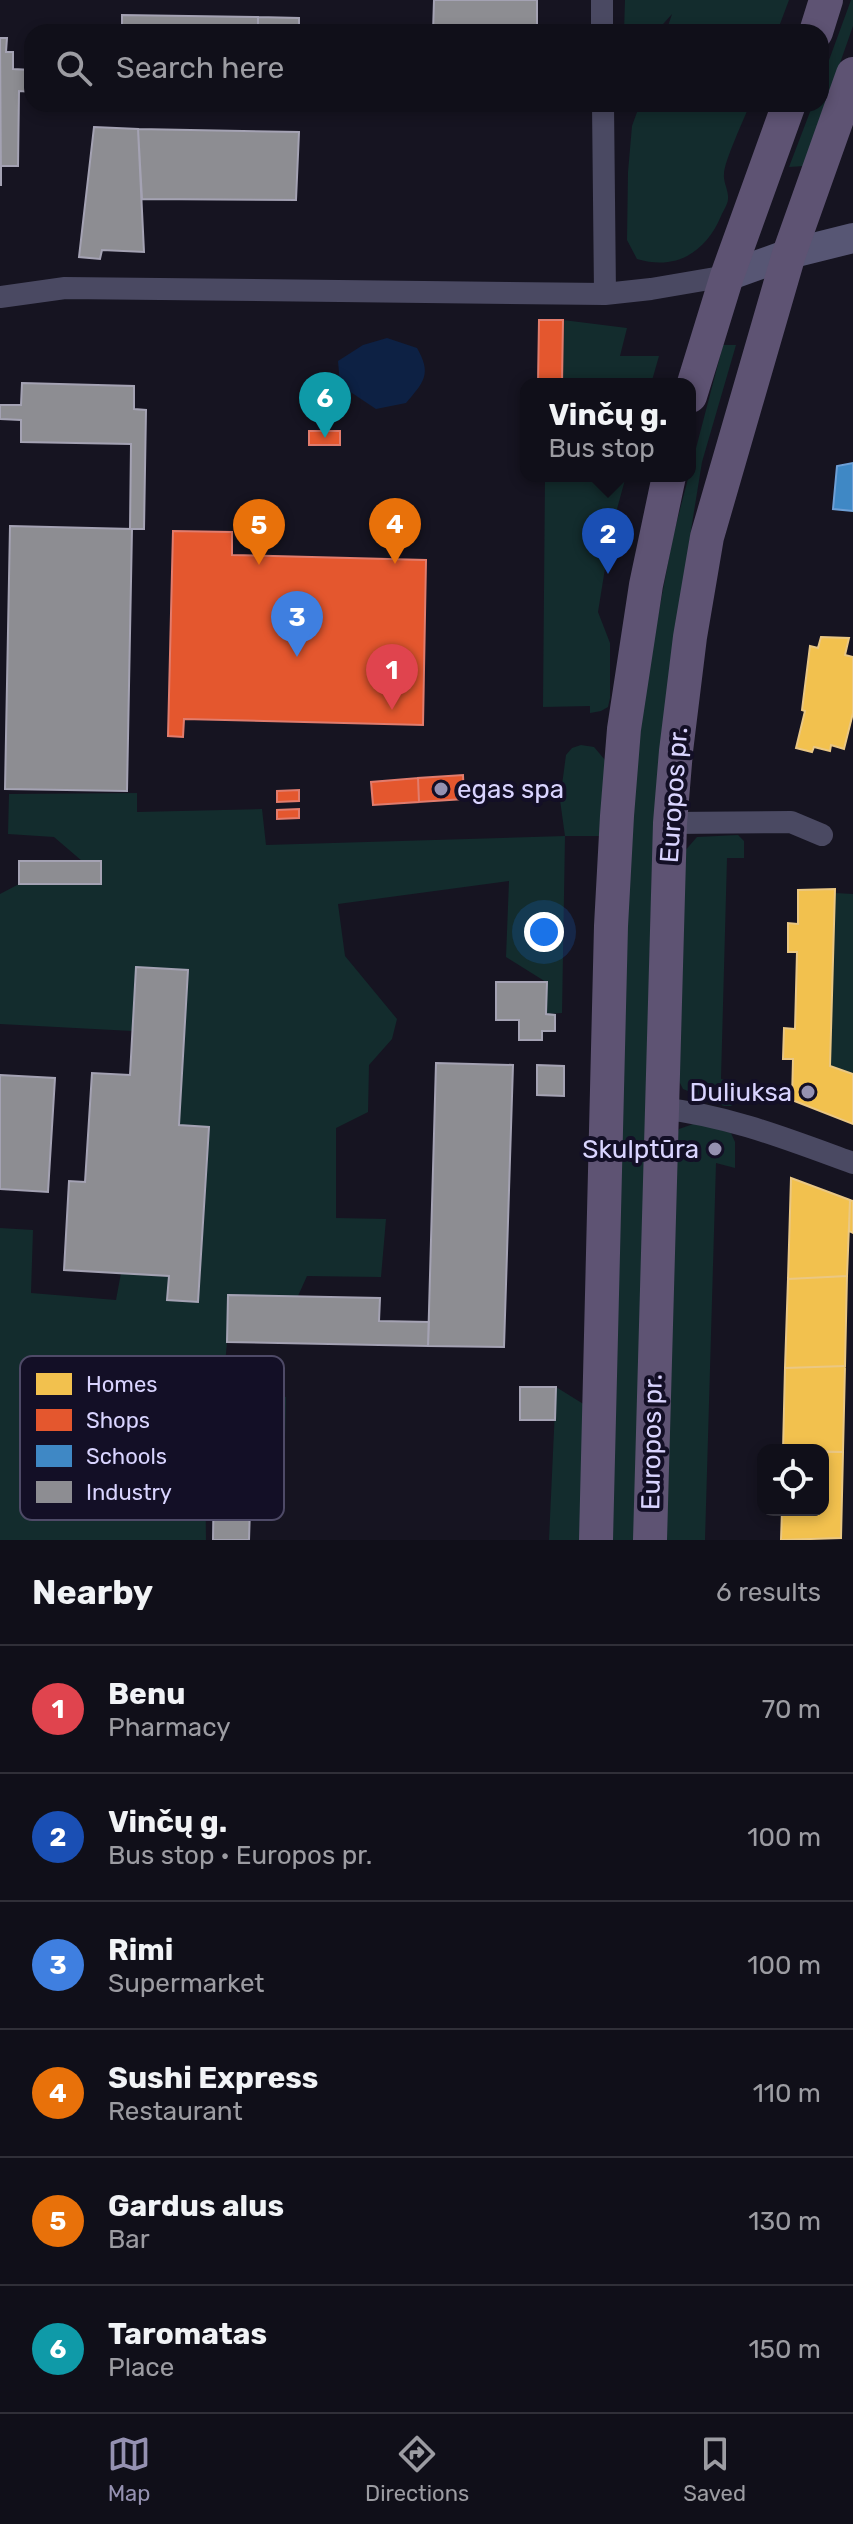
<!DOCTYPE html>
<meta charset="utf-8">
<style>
:root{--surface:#100f19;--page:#191822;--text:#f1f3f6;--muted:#9c9ca2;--line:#302f38;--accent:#9591b1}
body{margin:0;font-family:Rubik,sans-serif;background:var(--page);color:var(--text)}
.controls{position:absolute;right:24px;bottom:24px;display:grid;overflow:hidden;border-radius:16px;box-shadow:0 4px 12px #0003}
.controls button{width:72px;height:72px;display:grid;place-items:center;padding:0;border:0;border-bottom:2px solid var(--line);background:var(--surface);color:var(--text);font:40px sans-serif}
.you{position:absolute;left:544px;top:932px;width:28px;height:28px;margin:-20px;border:6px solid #fff;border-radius:50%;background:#1a73e8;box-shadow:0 0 0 12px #1a73e833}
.badge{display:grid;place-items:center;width:52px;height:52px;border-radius:50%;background:var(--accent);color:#fff;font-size:26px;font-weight:700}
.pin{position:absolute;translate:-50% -66px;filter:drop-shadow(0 2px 4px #0008)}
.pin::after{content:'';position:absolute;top:42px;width:28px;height:24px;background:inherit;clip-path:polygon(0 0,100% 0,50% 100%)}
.popup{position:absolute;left:520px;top:378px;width:176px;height:104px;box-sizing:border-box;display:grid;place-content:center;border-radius:16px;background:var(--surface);filter:drop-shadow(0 2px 6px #0005);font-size:26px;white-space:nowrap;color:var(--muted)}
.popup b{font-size:30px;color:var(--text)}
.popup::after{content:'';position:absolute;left:50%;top:100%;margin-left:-16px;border:16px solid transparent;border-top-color:var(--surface)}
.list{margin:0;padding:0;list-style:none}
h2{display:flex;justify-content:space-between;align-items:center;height:104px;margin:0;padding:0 32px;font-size:34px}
h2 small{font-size:26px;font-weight:400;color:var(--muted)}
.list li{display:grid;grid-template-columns:52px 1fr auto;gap:24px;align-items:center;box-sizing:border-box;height:128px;padding:0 32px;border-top:2px solid var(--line)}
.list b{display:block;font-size:30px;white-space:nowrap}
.list p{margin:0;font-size:26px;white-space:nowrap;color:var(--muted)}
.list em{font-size:26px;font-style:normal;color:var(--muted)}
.icon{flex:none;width:44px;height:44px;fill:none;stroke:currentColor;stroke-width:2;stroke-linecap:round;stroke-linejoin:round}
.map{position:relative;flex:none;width:853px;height:1540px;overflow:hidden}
.search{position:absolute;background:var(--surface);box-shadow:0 4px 12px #0003;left:24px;right:24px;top:24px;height:88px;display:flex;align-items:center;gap:20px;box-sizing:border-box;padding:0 28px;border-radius:24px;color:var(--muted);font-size:30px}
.sheet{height:872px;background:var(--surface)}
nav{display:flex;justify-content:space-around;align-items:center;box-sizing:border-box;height:112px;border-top:2px solid var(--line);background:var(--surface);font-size:22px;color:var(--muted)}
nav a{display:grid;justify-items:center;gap:4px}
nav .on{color:var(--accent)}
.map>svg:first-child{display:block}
.green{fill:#132c2d}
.water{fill:#0d2144}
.homes{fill:#f2c14e;stroke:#eac783;stroke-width:2}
.shops{fill:#e4572e;stroke:#e17c6d;stroke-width:2}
.schools{fill:#3f88c5;stroke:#6d9fd6;stroke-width:2}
.industry{fill:#8d8d92;stroke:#a4a2b3;stroke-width:2}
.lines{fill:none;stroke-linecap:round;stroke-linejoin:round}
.street{stroke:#4a4962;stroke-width:22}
.secondary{stroke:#575674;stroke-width:30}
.primary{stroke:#5e5373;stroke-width:34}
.poi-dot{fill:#9591b1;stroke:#130f26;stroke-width:3}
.labels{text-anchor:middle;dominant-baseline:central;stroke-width:8;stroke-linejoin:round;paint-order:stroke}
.poi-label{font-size:26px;fill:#d9d4ff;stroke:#130f26;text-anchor:end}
.street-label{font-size:26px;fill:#d9d4ff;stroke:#130f26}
.key{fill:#130f26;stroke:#4e4a67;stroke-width:2}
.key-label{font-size:22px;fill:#d9d4ff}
</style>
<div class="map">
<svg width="853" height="1540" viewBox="0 0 853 1540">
<rect width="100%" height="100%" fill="#161421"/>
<path class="green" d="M625 0H789L777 32H666L672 14 656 32H624Z
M851 0H853V26L804 166 789 167 813 104H821V82Z
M640 104H750C744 119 724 162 724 174 723 182 729 191 728 199 728 204 723 211 721 216 706 252 676 271 637 259L627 240 628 172 632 126Z
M563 320 627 328 620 356H659L651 384H562Z
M723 345H736L702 462 691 530 666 720 652 866 636 1540H610L629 829 639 718 673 536Z
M545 476H626L611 531 598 612 610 643V698L608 707 601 711 590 713V706L543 707Z
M581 745 594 747 605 760 600 836H565L562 1013 546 1014V982L506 957 509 881 338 904 345 956 397 1019 392 1039 369 1065 368 1112 336 1128V1218L386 1219 381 1277 307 1276 298 1296 228 1295 227 1342 222 1397H286L285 1438 266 1463 205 1467 206 1540H0V1228L33 1230 31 1293 116 1300 121 1273 169 1276 167 1300 208 1127 179 1125 188 970 136 967 132 1031 0 1024V894L19 884H101V861H82L54 837 8 834 9 794 137 793V812L262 809 266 845 565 836 560 800 566 755 572 748Z
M738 835 744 841V858H727L721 1079 737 1083 736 1101 731 1106H724L683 1089 678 1079 683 853 697 837Z
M835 893 853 894V1074L830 1066Z
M696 1123 731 1133 735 1142V1168L716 1163 705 1540H664L672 1145 679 1129Z
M556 1387 585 1405 582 1540H549Z"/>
<path class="water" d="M387 338 417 348C432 374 424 382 406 403L376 409 340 385 338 361 363 345Z"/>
<path class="homes" d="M821 637 849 638 845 655 853 657V713L844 749 831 745 830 751 814 747 812 752 796 748 805 711 802 710 810 646 818 648Z
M835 889 830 1066 853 1074V1124L792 1100 793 1059H783L784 1028 795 1029 797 952H788V923L798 924V890Z
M791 1178 850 1200 847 1276 788 1279Z
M850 1200 853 1201V1233L849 1231Z
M847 1276 845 1366 785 1368 788 1279Z
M845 1366 843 1452 783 1450 785 1368Z
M823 1452H843L841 1538 781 1540 782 1510H823Z"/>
<path class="shops" d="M539 320H563L562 384H538Z
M309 431H340V445H309Z
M173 531 232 532V555L426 560 423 725 184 719 183 737 168 736Z
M463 775 464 799 419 802 418 778Z
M418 778 419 802 373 805 371 782Z
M299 790V801L277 802V791Z
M299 809V818L277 819V810Z"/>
<path class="schools" d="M853 463V511L833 509 837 466Z"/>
<path class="industry" d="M434 0H537V32H433Z
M122 15 258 17V32H122Z
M258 17 299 18V32H258Z
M0 38H7L6 52H13V69L32 70V92L19 91 18 166H1V186Z
M94 127 138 129 144 252 102 250 100 259 79 257Z
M138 129 299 132 296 200 142 199Z
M22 383 134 386V409L146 410 144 529H130L131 444 21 442V420L0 419V405H21Z
M10 526 132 529 127 791 5 789Z
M19 861H101V884H19Z
M136 967 188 970 179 1125 209 1127 198 1302 167 1300 169 1276 64 1270 69 1181 85 1182 92 1073 130 1075Z
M496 982H547L546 1014 555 1015V1031H542V1040H519V1020H496Z
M436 1063 513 1065 504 1347 428 1346Z
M537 1065 564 1066V1096L537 1095Z
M0 1075 55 1078 48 1192 0 1189Z
M228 1295 380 1298 379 1321 429 1322 428 1346 227 1342Z
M520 1387H556L555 1420H520Z
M214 1475 251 1476 249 1540H213Z"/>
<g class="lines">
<path class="street" d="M602 0V32
M603 104 605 294
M0 297 65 288 605 294 651 289 727 276
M670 823 791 822 822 835
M660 1108C730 1116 787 1139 853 1163"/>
<path class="secondary" d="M727 276 789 254 853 238"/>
<path class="primary" d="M816 32 826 0
M690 396 727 276 789 104
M596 1540 611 926 617 816 624 729 646 585 669 476
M650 1540 670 823 676 751 690 637 707 537 789 254 853 74"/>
</g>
<g class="poi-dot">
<circle cx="441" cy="789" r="8"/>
<circle cx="808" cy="1092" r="8"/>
<circle cx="715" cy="1149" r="8"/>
</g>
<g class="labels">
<g class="poi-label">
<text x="457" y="789" text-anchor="start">egas spa</text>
<text x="792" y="1092">Duliuksa</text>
<text x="699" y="1149">Skulptūra</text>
</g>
<g class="street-label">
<text transform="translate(674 795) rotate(-86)">Europos pr.</text>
<text transform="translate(652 1442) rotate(-89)">Europos pr.</text>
</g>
</g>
<rect x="20" y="1356" width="264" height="164" rx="12" class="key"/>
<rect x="36" y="1373" width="36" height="22" fill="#f2c14e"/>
<rect x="36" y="1409" width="36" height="22" fill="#e4572e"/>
<rect x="36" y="1445" width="36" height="22" fill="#3f88c5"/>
<rect x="36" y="1481" width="36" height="22" fill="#8d8d92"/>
<g class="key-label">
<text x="86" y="1392">Homes</text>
<text x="86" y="1428">Shops</text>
<text x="86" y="1464">Schools</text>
<text x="86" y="1500">Industry</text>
</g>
</svg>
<div class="controls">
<button><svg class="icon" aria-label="locate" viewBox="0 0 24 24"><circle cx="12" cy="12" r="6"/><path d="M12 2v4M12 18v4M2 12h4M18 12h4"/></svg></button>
</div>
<div class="you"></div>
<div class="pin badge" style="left:392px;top:710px;background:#e0444e">1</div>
<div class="pin badge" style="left:608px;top:574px;background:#1a4fb4">2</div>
<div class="popup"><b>Vinčų g.</b>Bus stop</div>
<div class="pin badge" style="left:297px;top:657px;background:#3f7fe0">3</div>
<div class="pin badge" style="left:395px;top:564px;background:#e8710a">4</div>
<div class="pin badge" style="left:259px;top:565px;background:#e8710a">5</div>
<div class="pin badge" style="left:325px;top:438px;background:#0f9aa8">6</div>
<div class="search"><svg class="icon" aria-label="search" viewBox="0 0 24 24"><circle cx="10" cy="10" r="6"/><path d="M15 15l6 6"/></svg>Search here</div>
</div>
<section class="sheet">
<h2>Nearby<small>6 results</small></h2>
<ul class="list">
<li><span class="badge" style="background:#e0444e">1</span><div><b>Benu</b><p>Pharmacy</p></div><em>70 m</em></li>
<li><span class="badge" style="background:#1a4fb4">2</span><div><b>Vinčų g.</b><p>Bus stop · Europos pr.</p></div><em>100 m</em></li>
<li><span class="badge" style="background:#3f7fe0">3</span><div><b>Rimi</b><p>Supermarket</p></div><em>100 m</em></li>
<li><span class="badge" style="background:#e8710a">4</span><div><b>Sushi Express</b><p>Restaurant</p></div><em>110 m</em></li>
<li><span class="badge" style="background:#e8710a">5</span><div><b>Gardus alus</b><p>Bar</p></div><em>130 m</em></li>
<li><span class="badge" style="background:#0f9aa8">6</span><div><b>Taromatas</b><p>Place</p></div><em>150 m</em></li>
</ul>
</section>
<nav>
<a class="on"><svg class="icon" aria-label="map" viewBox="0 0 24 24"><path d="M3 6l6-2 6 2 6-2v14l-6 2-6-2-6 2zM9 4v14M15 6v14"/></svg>Map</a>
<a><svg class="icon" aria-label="directions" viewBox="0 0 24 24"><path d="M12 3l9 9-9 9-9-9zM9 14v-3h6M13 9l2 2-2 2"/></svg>Directions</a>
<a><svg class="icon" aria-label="saved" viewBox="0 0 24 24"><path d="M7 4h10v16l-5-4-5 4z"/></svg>Saved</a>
</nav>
